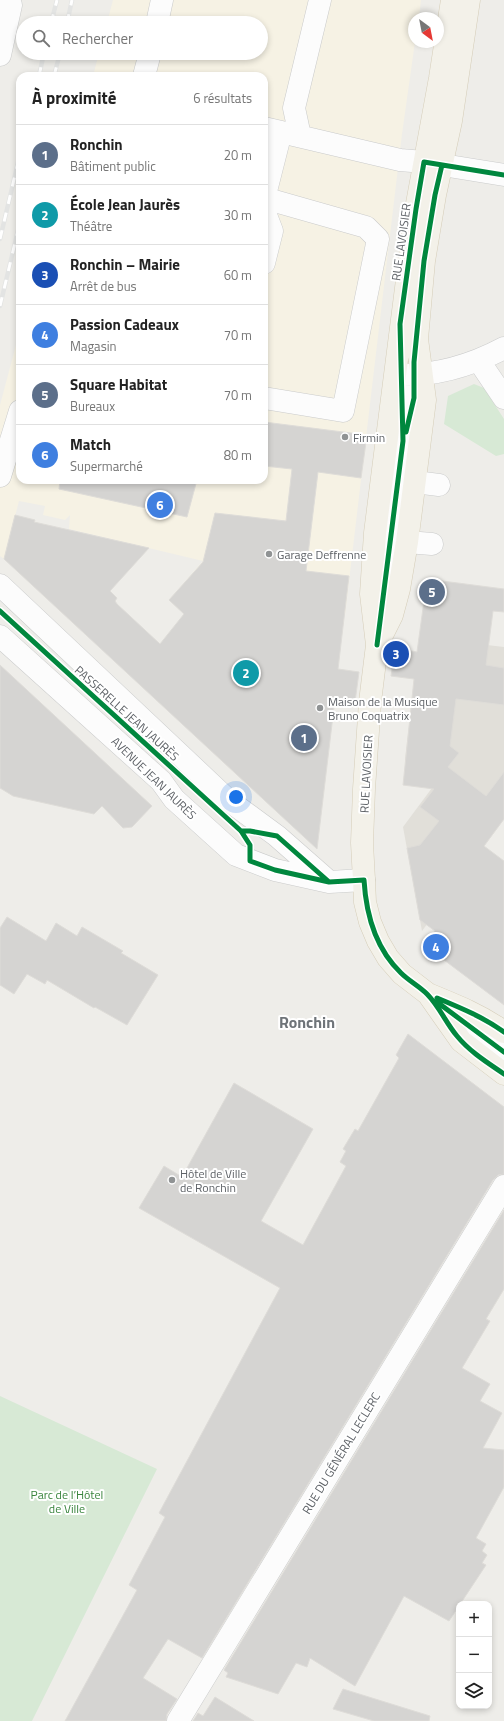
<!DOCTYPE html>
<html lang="fr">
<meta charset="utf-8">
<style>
:root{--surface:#fff;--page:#f6f6f6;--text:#222;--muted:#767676;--line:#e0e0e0;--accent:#909394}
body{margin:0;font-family:"Titillium Web",sans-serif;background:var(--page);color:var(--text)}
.controls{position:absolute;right:12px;bottom:12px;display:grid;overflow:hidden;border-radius:8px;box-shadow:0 2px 6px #0003}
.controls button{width:36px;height:36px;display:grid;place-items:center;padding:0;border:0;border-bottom:1px solid var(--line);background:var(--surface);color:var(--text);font:20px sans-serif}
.compass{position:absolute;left:408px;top:12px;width:36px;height:36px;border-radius:50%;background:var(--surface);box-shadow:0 2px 6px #0003;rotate:148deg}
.you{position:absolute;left:236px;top:797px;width:14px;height:14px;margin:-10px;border:3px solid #fff;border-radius:50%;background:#1a73e8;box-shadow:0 0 0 6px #1a73e833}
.badge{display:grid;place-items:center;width:26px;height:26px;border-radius:50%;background:var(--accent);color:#fff;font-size:13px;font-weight:700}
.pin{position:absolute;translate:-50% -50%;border:2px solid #fff;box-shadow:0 1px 4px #0006}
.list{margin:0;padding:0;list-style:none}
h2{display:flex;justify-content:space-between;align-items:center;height:52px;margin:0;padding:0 16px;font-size:17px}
h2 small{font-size:13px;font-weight:400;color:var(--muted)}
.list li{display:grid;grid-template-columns:26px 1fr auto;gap:12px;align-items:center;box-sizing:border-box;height:60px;padding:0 16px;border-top:1px solid var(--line)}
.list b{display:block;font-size:15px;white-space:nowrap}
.list p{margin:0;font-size:13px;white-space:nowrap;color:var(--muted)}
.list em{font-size:13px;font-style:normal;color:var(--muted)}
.icon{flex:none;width:22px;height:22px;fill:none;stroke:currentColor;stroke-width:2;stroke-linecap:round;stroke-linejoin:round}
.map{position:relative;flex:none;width:504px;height:1721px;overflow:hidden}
.search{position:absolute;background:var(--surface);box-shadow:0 2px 6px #0003;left:16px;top:16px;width:252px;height:44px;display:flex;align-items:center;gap:10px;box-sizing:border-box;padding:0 14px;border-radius:22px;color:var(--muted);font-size:15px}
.panel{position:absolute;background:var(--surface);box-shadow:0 2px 6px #0003;left:16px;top:72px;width:252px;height:412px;border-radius:12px}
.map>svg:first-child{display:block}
.commercial{fill:#f6f2e4}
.education{fill:#e1dfd9}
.green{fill:#d7e9d5}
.building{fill:#d5d4d2;stroke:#dedcd8}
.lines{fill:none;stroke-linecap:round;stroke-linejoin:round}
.minor-casing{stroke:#cacbcb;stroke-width:23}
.major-casing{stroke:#d5cdb8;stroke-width:23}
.minor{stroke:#fcfcfc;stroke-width:22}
.major{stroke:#f3f1e9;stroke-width:22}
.rail-casing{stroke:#e3e4e3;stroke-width:4.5}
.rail{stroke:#fff;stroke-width:3;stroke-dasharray:9;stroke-linecap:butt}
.cycleway-casing{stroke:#fff;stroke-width:8}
.cycleway{stroke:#00873e;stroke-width:5}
.poi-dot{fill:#909394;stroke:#fff;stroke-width:1.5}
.labels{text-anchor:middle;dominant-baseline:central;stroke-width:4;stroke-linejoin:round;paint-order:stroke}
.street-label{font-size:12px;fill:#5e6267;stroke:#fff}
.poi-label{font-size:12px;fill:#5e6267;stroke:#fff;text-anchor:start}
.park-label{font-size:12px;fill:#38843c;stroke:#fff}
.district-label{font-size:16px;font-weight:bold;fill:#6f7479;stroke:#fff}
</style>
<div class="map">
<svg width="504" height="1721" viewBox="0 0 504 1721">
<rect width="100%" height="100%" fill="#eeede9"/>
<path class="commercial" d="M113 0H421L419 18H414L415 42 402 134 345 615 263 605 197 626 169 600 203 561 69 529 70 515 65 520 43 515 45 506 19 501 4 559 0 556V405L20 330V480H264V76H93L99 53H261V23H107Z"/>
<path class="education" d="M419 637 504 647V819L422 931 403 827 449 765 405 760Z"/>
<path class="green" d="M474 384 484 388 504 419V454L496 456 444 424 448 396Z
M0 1396 157 1469 32 1721H0Z"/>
<path class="building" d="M264 422 367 435 361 478 318 472 306 571 349 576 338 669 359 672 355 702 335 699 317 849 4 559 15 515 35 520 34 522 149 548 110 591 117 598 115 601 117 604 160 644 184 614 169 600 203 562 215 513 286 521 292 469 264 466Z
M60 480H197L187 517 59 489Z
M427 579 504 589V612L493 611 486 665 504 668V705L456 699 450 746 459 753 448 767 486 796 504 772V819L484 846 504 861V1005L424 945 435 931 420 920 407 848 420 845 439 821 420 807 434 789 403 785 414 679 391 676 395 648 417 652Z
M0 665 152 806 132 827 123 828 102 806 94 814 13 796 0 788Z
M7 917 46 941 56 923 77 936 82 927 123 951 121 953 158 975 127 1025 95 1007 94 1008 47 980 45 984 27 974 14 994 0 985V928Z
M408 1034 504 1107V1174L498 1175 493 1180 202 1658 168 1639 143 1678 177 1699 167 1714 166 1721H65L137 1590 129 1585 165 1517 159 1513 280 1288 139 1208 164 1166 182 1177 234 1083 313 1129 261 1221 303 1245 346 1166 340 1162 346 1151 343 1149 355 1129 358 1131 399 1058 396 1055Z
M504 1210V1289L486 1319 490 1321 462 1368 490 1384 480 1401 502 1413 483 1448 504 1450V1487L476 1538 486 1544 482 1551 487 1555 482 1563 486 1565 449 1621 404 1596 355 1686 310 1658 307 1667 296 1663 278 1694 226 1677 228 1673 224 1670Z
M343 1689 430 1716 429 1721H374L333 1709Z
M215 1697 254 1721H193L198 1713 203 1716Z"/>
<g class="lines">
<defs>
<path id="minor" d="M157 23 162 0
M0 55 11 5 8 0
M144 76 150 53
M264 128 400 160 424 162 504 175
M300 136 294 108 320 0
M264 199 281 132
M264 210 272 231 264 263
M479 361 504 398
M403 375C440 375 472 365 504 348
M264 398 343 411 378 239 366 227 264 198
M0 476 20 411
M415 482 439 485
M407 542 432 544
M0 585 228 800 277 836 327 880
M379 634 403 441 401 374
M0 636 161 781 174 799 236 855 275 870 329 882 364 880
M438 1002 504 1052
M178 1721 504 1186"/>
<path id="major" d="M452 0 440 78 416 209 375 533 371 594 377 645 370 702 364 789 362 843 364 880 365 902 370 922 378 941 388 958 402 974 428 994 461 1041 504 1074
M377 645 392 615 399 589 407 542 425 400 417 339 424 261 435 195 451 121 469 0
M428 994C455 1005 480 1015 504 1032"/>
</defs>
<use href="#minor" class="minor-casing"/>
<use href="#major" class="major-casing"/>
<use href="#minor" class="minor"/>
<use href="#major" class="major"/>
<defs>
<path id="rail" d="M51 23 57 0
M67 23 72 0
M39 76 44 53
M54 76 60 53
M0 239 20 154
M0 306 20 222"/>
</defs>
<use href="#rail" class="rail-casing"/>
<use href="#rail" class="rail"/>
<defs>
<path id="cycleway" d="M406 432 414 398V362L424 261 435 195 442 165
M0 611 241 831 250 845V861L275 870 329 882 364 880C366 914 375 948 401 973 409 981 419 986 427 994 439 1006 446 1023 457 1036 470 1052 488 1063 504 1074
M377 645 403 441 400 324 416 209 424 162 504 175
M241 831H250L277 836 328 881
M437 998C461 1008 483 1017 504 1032
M437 1002 504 1052"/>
</defs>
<use href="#cycleway" class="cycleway-casing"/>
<use href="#cycleway" class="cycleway"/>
</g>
<g class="poi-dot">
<circle cx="345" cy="437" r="4"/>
<circle cx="269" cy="554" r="4"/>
<circle cx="320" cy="708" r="4"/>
<circle cx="172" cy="1180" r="4"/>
</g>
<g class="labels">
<g class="street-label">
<text transform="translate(401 242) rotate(-82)">RUE LAVOISIER</text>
<text transform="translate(127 713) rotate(42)">PASSERELLE JEAN JAURÈS</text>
<text transform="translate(366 774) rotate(-87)">RUE LAVOISIER</text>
<text transform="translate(154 778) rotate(44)">AVENUE JEAN JAURÈS</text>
<text transform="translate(341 1453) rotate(-59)">RUE DU GÉNÉRAL LECLERC</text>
</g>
<g class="poi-label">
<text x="353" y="437">Firmin</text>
<text x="277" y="554">Garage Deffrenne</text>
<text x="328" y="701">Maison de la Musique<tspan x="328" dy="14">Bruno Coquatrix</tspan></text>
<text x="180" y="1173">Hôtel de Ville<tspan x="180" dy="14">de Ronchin</tspan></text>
</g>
<g class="park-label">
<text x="67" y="1494">Parc de l’Hôtel<tspan x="67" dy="14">de Ville</tspan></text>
</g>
<g class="district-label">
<text x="307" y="1022">Ronchin</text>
</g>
</g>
</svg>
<div class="controls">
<button>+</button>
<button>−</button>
<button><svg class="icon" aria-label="layers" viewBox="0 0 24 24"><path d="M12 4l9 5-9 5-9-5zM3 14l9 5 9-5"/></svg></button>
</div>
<svg class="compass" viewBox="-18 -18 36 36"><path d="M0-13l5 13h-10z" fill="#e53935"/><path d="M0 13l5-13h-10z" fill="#767676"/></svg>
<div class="you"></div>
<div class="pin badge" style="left:304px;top:738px;background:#5c6f8a">1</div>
<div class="pin badge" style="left:246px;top:673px;background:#0f9aa8">2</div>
<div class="pin badge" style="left:396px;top:654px;background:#1a4fb4">3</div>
<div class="pin badge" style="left:436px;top:947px;background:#3f7fe0">4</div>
<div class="pin badge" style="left:432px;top:592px;background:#5c6f8a">5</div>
<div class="pin badge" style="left:160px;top:505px;background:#3f7fe0">6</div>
<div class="search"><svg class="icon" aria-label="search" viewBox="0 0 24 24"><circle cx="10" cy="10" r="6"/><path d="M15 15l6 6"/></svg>Rechercher</div>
<section class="panel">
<h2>À proximité<small>6 résultats</small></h2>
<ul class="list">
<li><span class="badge" style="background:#5c6f8a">1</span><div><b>Ronchin</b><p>Bâtiment public</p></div><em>20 m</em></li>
<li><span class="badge" style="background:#0f9aa8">2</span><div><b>École Jean Jaurès</b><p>Théâtre</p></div><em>30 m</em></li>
<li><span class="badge" style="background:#1a4fb4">3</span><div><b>Ronchin – Mairie</b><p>Arrêt de bus</p></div><em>60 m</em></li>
<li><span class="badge" style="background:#3f7fe0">4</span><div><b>Passion Cadeaux</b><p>Magasin</p></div><em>70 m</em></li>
<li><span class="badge" style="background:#5c6f8a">5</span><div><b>Square Habitat</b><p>Bureaux</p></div><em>70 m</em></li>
<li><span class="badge" style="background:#3f7fe0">6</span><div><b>Match</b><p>Supermarché</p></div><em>80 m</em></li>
</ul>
</section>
</div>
